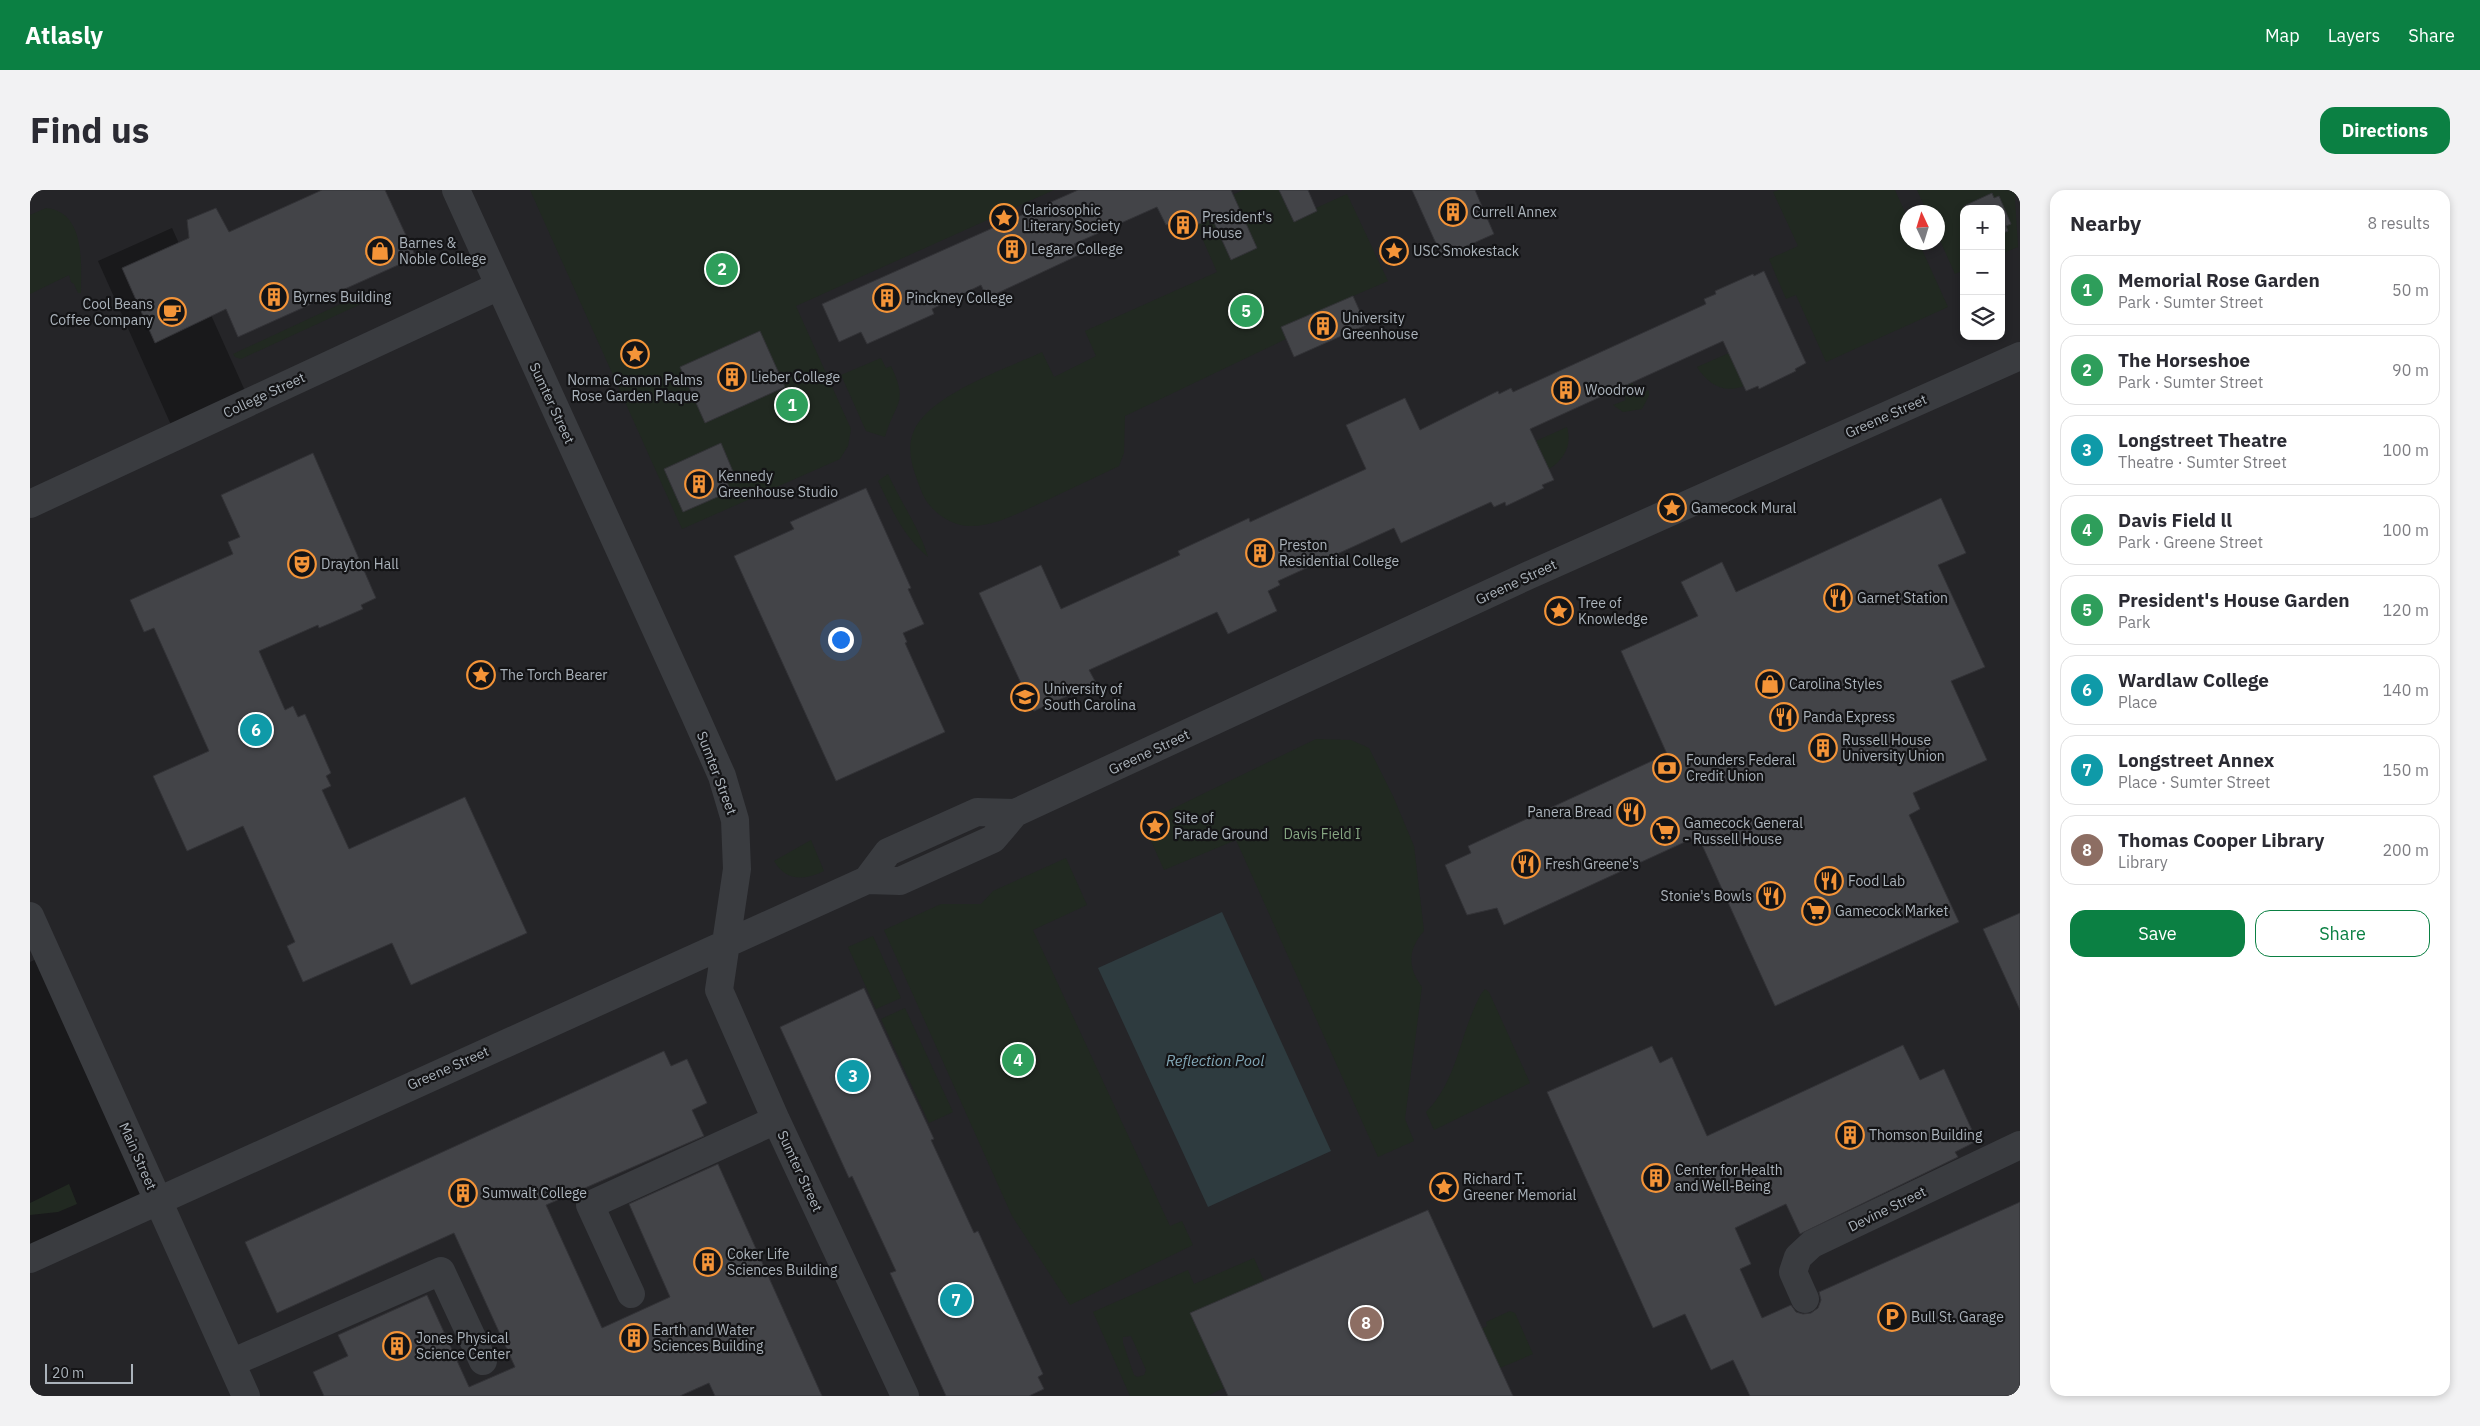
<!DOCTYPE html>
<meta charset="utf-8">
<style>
:root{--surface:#fff;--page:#f2f2f3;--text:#2b2b33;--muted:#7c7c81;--line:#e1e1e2;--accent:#0b8043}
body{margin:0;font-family:"IBM Plex Sans",sans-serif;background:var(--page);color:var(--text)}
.controls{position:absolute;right:15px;top:15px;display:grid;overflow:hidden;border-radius:10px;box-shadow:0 2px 8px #0003}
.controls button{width:45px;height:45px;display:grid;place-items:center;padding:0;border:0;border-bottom:1px solid var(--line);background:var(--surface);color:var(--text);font:25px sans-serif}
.compass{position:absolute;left:1870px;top:15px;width:45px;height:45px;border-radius:50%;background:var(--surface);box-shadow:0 2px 8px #0003;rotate:356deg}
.scale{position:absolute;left:15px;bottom:12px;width:88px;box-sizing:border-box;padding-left:5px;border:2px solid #abb3bb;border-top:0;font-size:14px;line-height:18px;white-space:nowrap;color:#abb3bb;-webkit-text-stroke:4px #141416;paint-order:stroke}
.you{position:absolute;left:810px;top:449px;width:18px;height:18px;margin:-12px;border:4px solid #fff;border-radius:50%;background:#1a73e8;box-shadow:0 0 0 8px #1a73e833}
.badge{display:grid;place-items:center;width:32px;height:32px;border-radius:50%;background:var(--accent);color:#fff;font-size:16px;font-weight:700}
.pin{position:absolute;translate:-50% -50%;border:2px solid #fff;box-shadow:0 1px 5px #0006}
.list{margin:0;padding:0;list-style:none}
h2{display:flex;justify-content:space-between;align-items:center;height:65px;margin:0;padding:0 20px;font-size:21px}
h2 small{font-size:16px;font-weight:400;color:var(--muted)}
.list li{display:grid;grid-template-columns:32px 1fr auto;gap:15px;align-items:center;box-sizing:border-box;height:70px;margin:0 10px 10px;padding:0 10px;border:1px solid var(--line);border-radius:15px}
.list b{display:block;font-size:19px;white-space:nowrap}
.list p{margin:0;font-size:16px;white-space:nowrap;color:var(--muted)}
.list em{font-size:16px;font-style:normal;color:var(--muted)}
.actions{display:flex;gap:10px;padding:15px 20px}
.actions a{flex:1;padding:11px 0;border:1px solid var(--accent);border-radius:15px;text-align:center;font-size:18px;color:var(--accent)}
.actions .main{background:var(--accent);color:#fff}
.icon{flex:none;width:28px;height:28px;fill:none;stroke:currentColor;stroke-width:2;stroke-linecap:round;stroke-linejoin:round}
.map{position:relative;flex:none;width:1990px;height:1206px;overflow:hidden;border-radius:15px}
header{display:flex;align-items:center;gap:30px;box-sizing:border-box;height:70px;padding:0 25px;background:var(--accent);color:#fff}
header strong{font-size:24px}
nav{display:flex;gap:28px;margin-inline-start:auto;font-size:18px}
.intro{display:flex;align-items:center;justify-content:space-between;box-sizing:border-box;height:120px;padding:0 30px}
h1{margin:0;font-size:35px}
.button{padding:12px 22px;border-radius:15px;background:var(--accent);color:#fff;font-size:18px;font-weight:700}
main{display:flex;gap:30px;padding:0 30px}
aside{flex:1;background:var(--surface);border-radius:15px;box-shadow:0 2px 8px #0003}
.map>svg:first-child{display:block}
.built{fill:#252528;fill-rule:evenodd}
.green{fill:#212921;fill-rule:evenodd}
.water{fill:#2e3b3f}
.building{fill:#434448;stroke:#333337}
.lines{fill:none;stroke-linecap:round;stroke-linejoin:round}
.minor{stroke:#3a3c40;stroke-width:28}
.labels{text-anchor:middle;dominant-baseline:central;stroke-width:4.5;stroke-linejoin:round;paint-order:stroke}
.poi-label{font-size:14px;fill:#abb3bb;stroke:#141416;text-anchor:start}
.street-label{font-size:14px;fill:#abb3bb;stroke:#141416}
.park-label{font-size:14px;fill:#86a682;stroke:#141416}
.water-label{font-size:15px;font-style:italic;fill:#82a7b6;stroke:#141416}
</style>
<header>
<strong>Atlasly</strong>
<nav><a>Map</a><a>Layers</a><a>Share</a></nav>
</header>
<div class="intro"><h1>Find us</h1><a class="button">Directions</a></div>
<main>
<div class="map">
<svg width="1990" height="1206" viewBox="0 0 1990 1206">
<rect width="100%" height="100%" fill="#19191b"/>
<path class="built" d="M0 0H1990V1206H0V1061L116 1007 9 768 0 772ZM1934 19H1971V146H1934ZM1878 22H1908V52H1878ZM142 38 220 212 146 246 68 71Z"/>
<path class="green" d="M500 0H1024L766 116 821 239 818 256 810 269 652 339ZM729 142 754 198 675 232 650 177ZM684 256 694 260 704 284 695 288 701 301 653 322 634 279Z
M1213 0H1249L1264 32 1287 21 1286 18 1317 4 1358 91 1323 106 1336 135 1264 167 1256 149 1095 226 1094 263 1089 276C1064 288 1038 300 1013 312 990 322 968 335 942 336 922 337 901 322 893 305 886 287 875 263 883 243 897 205 976 179 1012 162L1024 187 1066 166 1055 141 1187 82 1162 25 1185 15 1186 38 1201 70 1227 58 1196 8Z
M1749 0H1865L1877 27 1878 52 1889 53 1918 117 1796 172 1766 105 1756 109 1739 69 1768 56 1743 2Z
M1887 0H1988L1985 8 1988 57 1971 64V19H1934V80L1925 84 1908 46V22H1897Z
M16 18C56 22 51 74 51 103H48L44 94 41 92 39 85 0 104V25Z
M330 105 333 113 211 169 205 167 203 164Z
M1699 163 1714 196C1693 204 1678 194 1667 177Z
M851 168 856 178 861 176C879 214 865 212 855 247L836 241 811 185Z
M1602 192 1608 204 1619 200V206L1612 219 1593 222 1583 215 1596 210 1591 198Z
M1537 237C1542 255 1535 269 1519 279L1506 251Z
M858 284C871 313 889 337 898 367 873 346 862 320 848 291Z
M1286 549 1321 550 1339 558 1363 606 1384 656 1394 741C1378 759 1377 777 1392 797L1375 929 1384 951 1348 967 1206 650 1134 680 1113 633Z
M781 650 794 681C774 691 756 691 744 671Z
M1036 668 1057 715 1003 740 1140 1036 1152 1031 1163 1055 1040 1115 982 1026 854 740 911 714H951L963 701Z
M843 746 871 808 846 819 818 757Z
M1455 799 1459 802 1500 893 1404 940 1396 922C1425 893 1429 852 1445 816 1449 809 1449 805 1455 799Z
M875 818 923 922 899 933 851 829Z
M39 994 47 1014 28 1022 0 1025V1013Z
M1224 1068 1234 1091 1161 1123 1194 1198 1177 1206H1100L1063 1122 1158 1080 1164 1094ZM1101 1146 1116 1180 1114 1185 1107 1187 1104 1185 1093 1153V1147Z
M1480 1121 1485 1123 1503 1164 1470 1178 1451 1139 1457 1136 1456 1132Z"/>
<path class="water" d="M1192 722 1301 961 1178 1017 1068 778Z"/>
<path class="building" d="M292 0H355L386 67 208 147 196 119 125 153 92 78 159 48 157 30 186 18 199 42Z
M1048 0H1201L1227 58 1201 70 1182 28 1145 45 1140 34 1136 35 1127 17 1044 54 1049 65 957 108 951 95 902 119 904 124 837 154 831 142 809 152 792 114Z
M1249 0H1278L1287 21 1264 32Z
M1382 0H1445L1464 44 1412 67Z
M1962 3 1964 8 1969 6 1981 34 1976 36 1978 41 1971 44V19H1935L1934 16Z
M1734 81 1776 173 1765 179 1766 181 1729 199 1728 196 1716 201 1693 151 1500 239 1524 290 1512 295 1514 298 1476 316 1475 312 1464 317 1461 312 1371 353 1364 338 1248 391 1250 395 1238 401 1247 421 1198 444 1187 422 1059 480 1066 493 1004 521 949 403 1011 375 1031 419 1150 365 1148 361 1219 328 1220 332 1336 279 1316 235 1375 208 1390 240 1468 201 1469 204 1481 198 1483 202 1676 114 1674 109 1686 104 1685 101 1723 84 1724 86Z
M1323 106 1336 135 1264 167 1251 137Z
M730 141 755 197 675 233 650 177Z
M691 253 704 284 695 288 701 301 653 322 634 279Z
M283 263 346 408 331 415 333 419 301 433 289 438 288 435 229 461 255 520 263 516 268 527 275 524 301 583 296 586 301 596 292 600 319 659 435 607 497 743 381 795 362 753 273 792 257 756 265 752 213 636 157 661 123 586 179 561 124 438 114 442 100 410 203 364 198 352 210 347 191 305Z
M836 298 881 398 878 399 894 434 873 443 877 452 875 453 915 542 806 591 704 366 764 339 760 332Z
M1911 308 1936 363 1908 375 1955 477 1921 491 1957 570 1883 603 1890 619 1879 625 1929 732 1745 816 1668 646 1474 735 1467 718 1437 725 1415 675 1441 663 1438 656 1637 564 1591 461 1668 426 1651 392 1692 372 1706 402Z
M1990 723V820L1953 739Z
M834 798 904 949 901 950 944 1043 948 1041 1013 1184 1008 1187 1014 1199 999 1206H916L860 1083 866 1081 822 986 819 988 750 837Z
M1873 855 1890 890 1914 879 1947 951 1925 962 1928 967 1770 1044 1756 1014 1705 1038 1721 1074 1710 1079 1732 1128 1761 1115 1766 1122 1773 1124 1781 1123 1788 1118 1791 1110 1789 1102 1990 1012V1206H1720L1703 1170 1681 1180 1655 1124 1623 1138 1517 902 1622 856 1630 873 1642 867 1677 946Z
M634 861 641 876 657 869 677 913 662 920 674 946 516 1015 572 1138 640 1107 599 1014 688 974 792 1206H685L679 1193 650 1206H294L283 1182 318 1166 308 1145 397 1105 439 1197 485 1177 424 1043 247 1123 215 1052Z
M1398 1020 1483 1206H1198L1160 1123Z"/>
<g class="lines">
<path class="minor" d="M426 0 664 523 692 586 705 630 707 679 689 800 746 930 875 1206
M0 314 469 96
M837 690 858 662 947 622 985 623
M0 726 216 1206
M0 1069 837 690 870 691 963 649 985 623 1497 386 1990 166
M601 1104 560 1015 746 930
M1775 1109 1763 1082 1768 1067 1782 1054 1990 955
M201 1173 411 1081 453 1171"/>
</g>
<defs>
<symbol id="building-ring" viewBox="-11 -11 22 22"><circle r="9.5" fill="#141416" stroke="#f49438" stroke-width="1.5"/><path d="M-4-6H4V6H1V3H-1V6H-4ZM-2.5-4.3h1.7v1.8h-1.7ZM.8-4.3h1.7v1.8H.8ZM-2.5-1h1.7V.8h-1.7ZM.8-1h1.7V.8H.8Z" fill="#f49438"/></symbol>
<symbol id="sight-ring" viewBox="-11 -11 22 22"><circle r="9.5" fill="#141416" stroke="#f49438" stroke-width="1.5"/><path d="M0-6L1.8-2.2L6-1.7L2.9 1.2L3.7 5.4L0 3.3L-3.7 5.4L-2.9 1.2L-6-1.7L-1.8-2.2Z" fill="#f49438"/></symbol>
<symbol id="shop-ring" viewBox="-11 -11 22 22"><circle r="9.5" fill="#141416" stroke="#f49438" stroke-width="1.5"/><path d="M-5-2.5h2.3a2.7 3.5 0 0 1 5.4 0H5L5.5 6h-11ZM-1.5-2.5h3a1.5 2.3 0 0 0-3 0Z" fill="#f49438"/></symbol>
<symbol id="cafe-ring" viewBox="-11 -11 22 22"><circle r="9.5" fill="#141416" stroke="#f49438" stroke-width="1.5"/><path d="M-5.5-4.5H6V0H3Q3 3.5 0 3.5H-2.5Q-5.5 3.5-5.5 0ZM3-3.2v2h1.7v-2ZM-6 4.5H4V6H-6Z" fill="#f49438"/></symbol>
<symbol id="theatre-ring" viewBox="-11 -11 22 22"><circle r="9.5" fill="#141416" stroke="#f49438" stroke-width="1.5"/><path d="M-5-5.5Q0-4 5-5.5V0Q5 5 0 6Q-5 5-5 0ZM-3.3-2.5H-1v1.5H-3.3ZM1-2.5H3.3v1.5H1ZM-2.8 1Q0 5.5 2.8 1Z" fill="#f49438"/></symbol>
<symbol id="restaurant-ring" viewBox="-11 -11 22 22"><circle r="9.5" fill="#141416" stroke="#f49438" stroke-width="1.5"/><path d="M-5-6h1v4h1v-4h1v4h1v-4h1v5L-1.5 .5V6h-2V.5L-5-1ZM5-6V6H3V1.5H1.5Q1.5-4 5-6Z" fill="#f49438"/></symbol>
<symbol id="university-ring" viewBox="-11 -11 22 22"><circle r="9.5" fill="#141416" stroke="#f49438" stroke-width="1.5"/><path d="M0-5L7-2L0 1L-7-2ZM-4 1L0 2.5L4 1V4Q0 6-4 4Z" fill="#f49438"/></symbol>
<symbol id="bank-ring" viewBox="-11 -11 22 22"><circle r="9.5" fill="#141416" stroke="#f49438" stroke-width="1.5"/><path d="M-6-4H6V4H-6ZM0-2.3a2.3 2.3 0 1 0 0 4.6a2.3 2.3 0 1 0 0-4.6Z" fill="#f49438"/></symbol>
<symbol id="supermarket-ring" viewBox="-11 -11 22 22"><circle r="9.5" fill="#141416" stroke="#f49438" stroke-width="1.5"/><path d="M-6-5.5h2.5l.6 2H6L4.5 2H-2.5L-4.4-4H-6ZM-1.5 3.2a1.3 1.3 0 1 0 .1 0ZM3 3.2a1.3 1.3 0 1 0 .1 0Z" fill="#f49438"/></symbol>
<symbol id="parking-ring" viewBox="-11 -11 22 22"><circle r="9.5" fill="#141416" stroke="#f49438" stroke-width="1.5"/><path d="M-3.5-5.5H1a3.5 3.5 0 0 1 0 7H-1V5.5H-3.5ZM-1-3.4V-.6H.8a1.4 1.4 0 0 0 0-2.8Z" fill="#f49438"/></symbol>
</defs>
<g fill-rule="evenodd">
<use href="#building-ring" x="1407" y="6" width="32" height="32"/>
<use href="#sight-ring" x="958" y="12" width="32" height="32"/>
<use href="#building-ring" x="1137" y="19" width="32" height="32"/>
<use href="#building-ring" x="966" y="43" width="32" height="32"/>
<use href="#shop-ring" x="334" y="45" width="32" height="32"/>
<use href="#sight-ring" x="1348" y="45" width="32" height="32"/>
<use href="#building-ring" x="228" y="91" width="32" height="32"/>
<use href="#building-ring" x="841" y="92" width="32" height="32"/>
<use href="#cafe-ring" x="126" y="106" width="32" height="32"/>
<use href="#building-ring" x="1277" y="120" width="32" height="32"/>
<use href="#sight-ring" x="589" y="148" width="32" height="32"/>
<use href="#building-ring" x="686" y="171" width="32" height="32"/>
<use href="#building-ring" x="1520" y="184" width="32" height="32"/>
<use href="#building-ring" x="653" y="278" width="32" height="32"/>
<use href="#sight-ring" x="1626" y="302" width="32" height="32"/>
<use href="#building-ring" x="1214" y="347" width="32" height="32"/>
<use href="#theatre-ring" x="256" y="358" width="32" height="32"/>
<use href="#restaurant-ring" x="1792" y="392" width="32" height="32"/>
<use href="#sight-ring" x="1513" y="405" width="32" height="32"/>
<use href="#sight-ring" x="435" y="469" width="32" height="32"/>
<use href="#shop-ring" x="1724" y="478" width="32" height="32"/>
<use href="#university-ring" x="979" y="491" width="32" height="32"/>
<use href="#restaurant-ring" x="1738" y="511" width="32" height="32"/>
<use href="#building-ring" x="1777" y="542" width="32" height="32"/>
<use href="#bank-ring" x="1621" y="562" width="32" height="32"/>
<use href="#restaurant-ring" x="1585" y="606" width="32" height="32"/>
<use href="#sight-ring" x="1109" y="620" width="32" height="32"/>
<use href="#supermarket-ring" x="1619" y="625" width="32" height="32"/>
<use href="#restaurant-ring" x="1480" y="658" width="32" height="32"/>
<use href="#restaurant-ring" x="1783" y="675" width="32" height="32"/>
<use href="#restaurant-ring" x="1725" y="690" width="32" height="32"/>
<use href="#supermarket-ring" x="1770" y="705" width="32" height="32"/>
<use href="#building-ring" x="1804" y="929" width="32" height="32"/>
<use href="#building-ring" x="1610" y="972" width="32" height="32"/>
<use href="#sight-ring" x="1398" y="981" width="32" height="32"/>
<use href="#building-ring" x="417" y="987" width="32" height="32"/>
<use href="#building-ring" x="662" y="1056" width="32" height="32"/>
<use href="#parking-ring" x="1846" y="1111" width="32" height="32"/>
<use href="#building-ring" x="588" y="1132" width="32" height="32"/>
<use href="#building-ring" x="351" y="1140" width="32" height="32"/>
</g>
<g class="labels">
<g class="poi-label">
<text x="993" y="20">Clariosophic<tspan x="993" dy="16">Literary Society</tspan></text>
<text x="1442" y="22">Currell Annex</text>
<text x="1172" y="27">President's<tspan x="1172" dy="16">House</tspan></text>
<text x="369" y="53">Barnes &amp;<tspan x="369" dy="16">Noble College</tspan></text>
<text x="1001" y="59">Legare College</text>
<text x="1383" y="61">USC Smokestack</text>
<text x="263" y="107">Byrnes Building</text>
<text x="876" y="108">Pinckney College</text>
<text x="123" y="114" text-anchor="end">Cool Beans<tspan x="123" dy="16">Coffee Company</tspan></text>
<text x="1312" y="128">University<tspan x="1312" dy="16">Greenhouse</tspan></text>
<text x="721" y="187">Lieber College</text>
<text x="605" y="190" text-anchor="middle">Norma Cannon Palms<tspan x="605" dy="16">Rose Garden Plaque</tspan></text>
<text x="1555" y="200">Woodrow</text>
<text x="688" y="286">Kennedy<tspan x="688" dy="16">Greenhouse Studio</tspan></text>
<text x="1661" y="318">Gamecock Mural</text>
<text x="1249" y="355">Preston<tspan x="1249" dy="16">Residential College</tspan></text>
<text x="291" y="374">Drayton Hall</text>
<text x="1827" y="408">Garnet Station</text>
<text x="1548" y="413">Tree of<tspan x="1548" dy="16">Knowledge</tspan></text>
<text x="470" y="485">The Torch Bearer</text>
<text x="1759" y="494">Carolina Styles</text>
<text x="1014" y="499">University of<tspan x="1014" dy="16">South Carolina</tspan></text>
<text x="1773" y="527">Panda Express</text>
<text x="1812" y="550">Russell House<tspan x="1812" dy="16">University Union</tspan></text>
<text x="1656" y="570">Founders Federal<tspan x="1656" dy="16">Credit Union</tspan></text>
<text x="1582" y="622" text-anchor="end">Panera Bread</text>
<text x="1144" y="628">Site of<tspan x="1144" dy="16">Parade Ground</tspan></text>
<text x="1654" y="633">Gamecock General<tspan x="1654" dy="16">- Russell House</tspan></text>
<text x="1515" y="674">Fresh Greene's</text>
<text x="1818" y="691">Food Lab</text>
<text x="1722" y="706" text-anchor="end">Stonie's Bowls</text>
<text x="1805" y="721">Gamecock Market</text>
<text x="1839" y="945">Thomson Building</text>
<text x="1645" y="980">Center for Health<tspan x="1645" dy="16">and Well-Being</tspan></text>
<text x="1433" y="989">Richard T.<tspan x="1433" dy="16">Greener Memorial</tspan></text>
<text x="452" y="1003">Sumwalt College</text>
<text x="697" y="1064">Coker Life<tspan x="697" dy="16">Sciences Building</tspan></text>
<text x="1881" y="1127">Bull St. Garage</text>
<text x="623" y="1140">Earth and Water<tspan x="623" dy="16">Sciences Building</tspan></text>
<text x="386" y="1148">Jones Physical<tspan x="386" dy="16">Science Center</tspan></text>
</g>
<g class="street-label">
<text transform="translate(234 205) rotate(-25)">College Street</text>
<text transform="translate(522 213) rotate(65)">Sumter Street</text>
<text transform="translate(1856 226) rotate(-24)">Greene Street</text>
<text transform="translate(1486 392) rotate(-25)">Greene Street</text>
<text transform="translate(1119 562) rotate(-25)">Greene Street</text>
<text transform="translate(687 583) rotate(69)">Sumter Street</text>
<text transform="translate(418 878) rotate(-24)">Greene Street</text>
<text transform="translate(108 966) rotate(66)">Main Street</text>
<text transform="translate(770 981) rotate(65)">Sumter Street</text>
<text transform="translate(1857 1019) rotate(-26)">Devine Street</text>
</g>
<g class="park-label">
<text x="1292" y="644">Davis Field I</text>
</g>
<g class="water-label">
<text x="1185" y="870">Reflection Pool</text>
</g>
</g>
</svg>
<div class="controls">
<button>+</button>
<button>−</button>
<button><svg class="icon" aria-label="layers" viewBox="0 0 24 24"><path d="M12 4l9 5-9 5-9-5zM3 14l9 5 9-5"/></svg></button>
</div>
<svg class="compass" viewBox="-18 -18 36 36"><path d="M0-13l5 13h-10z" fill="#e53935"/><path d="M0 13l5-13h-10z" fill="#7c7c81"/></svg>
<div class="scale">20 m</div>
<div class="you"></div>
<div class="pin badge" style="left:762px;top:215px;background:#2e9e5b">1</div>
<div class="pin badge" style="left:692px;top:79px;background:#2e9e5b">2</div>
<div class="pin badge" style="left:823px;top:886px;background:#0f9aa8">3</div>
<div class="pin badge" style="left:988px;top:870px;background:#2e9e5b">4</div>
<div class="pin badge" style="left:1216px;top:121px;background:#2e9e5b">5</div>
<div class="pin badge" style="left:226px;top:540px;background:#0f9aa8">6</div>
<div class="pin badge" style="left:926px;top:1110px;background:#0f9aa8">7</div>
<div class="pin badge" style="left:1336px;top:1133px;background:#8d6e63">8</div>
</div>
<aside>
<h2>Nearby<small>8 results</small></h2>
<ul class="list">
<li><span class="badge" style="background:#2e9e5b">1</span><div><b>Memorial Rose Garden</b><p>Park · Sumter Street</p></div><em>50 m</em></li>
<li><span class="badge" style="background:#2e9e5b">2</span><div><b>The Horseshoe</b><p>Park · Sumter Street</p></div><em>90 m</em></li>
<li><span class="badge" style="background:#0f9aa8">3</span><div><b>Longstreet Theatre</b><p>Theatre · Sumter Street</p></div><em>100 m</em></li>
<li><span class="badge" style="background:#2e9e5b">4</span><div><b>Davis Field ll</b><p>Park · Greene Street</p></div><em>100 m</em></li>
<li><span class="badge" style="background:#2e9e5b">5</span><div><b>President's House Garden</b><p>Park</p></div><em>120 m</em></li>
<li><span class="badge" style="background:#0f9aa8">6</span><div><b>Wardlaw College</b><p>Place</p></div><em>140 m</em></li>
<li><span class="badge" style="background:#0f9aa8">7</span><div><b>Longstreet Annex</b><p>Place · Sumter Street</p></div><em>150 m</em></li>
<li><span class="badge" style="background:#8d6e63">8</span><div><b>Thomas Cooper Library</b><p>Library</p></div><em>200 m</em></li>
</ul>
<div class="actions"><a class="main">Save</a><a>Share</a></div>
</aside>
</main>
